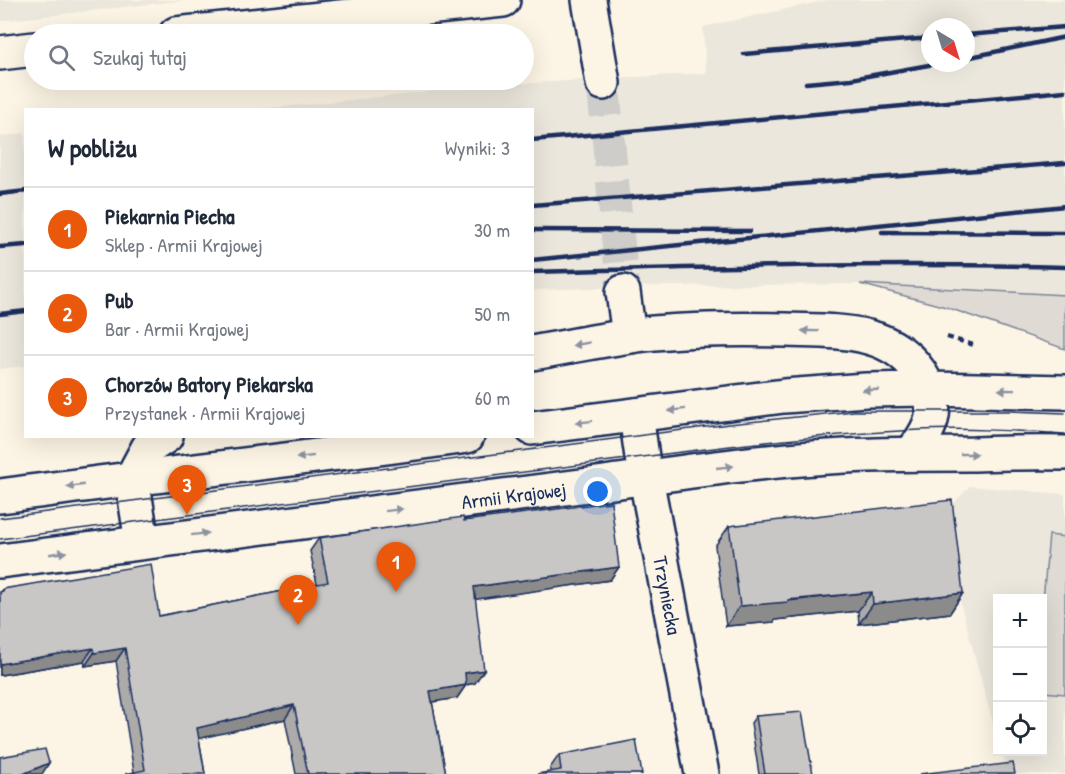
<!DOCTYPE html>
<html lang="pl">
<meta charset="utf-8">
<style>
:root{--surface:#fff;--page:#f2f2f3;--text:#1f2937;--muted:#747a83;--line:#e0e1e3;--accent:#ea580c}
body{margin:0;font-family:"Patrick Hand",sans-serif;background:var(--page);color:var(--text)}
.controls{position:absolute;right:18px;bottom:18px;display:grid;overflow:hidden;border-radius:0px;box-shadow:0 6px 24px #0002}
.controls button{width:54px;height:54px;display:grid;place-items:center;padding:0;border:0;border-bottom:2px solid var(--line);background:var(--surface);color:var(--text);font:30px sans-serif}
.compass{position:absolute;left:921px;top:18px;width:54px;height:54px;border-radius:50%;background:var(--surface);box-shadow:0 6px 24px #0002;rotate:142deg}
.you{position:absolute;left:598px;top:492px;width:21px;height:21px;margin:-15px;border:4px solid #fff;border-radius:50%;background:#1a73e8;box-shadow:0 0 0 9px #1a73e833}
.badge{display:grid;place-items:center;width:39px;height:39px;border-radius:50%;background:var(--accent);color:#fff;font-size:20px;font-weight:700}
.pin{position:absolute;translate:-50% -50px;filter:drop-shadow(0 2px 3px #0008)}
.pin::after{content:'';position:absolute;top:32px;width:21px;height:18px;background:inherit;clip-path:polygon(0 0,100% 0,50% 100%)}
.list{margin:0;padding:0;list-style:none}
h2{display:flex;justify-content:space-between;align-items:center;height:78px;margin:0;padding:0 24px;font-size:26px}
h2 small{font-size:20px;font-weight:400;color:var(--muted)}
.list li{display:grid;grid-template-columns:39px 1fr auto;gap:18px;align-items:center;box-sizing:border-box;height:84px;padding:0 24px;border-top:2px solid var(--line)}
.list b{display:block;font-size:22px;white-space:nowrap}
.list p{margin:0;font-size:20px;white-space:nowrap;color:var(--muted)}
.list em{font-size:20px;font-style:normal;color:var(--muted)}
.icon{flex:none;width:33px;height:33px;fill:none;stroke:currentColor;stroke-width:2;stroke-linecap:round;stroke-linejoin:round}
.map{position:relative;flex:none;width:1065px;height:774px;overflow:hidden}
.search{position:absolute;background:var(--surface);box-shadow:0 6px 24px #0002;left:24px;top:24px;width:510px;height:66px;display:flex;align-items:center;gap:15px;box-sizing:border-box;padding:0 21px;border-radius:33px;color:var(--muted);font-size:22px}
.panel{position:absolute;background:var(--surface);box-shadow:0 6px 24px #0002;left:24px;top:108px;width:510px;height:330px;border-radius:0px}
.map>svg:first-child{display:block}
.built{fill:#ece7dc;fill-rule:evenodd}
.green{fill:#dfdbd4;stroke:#7d8599;stroke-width:1.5}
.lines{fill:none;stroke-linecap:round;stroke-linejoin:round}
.tertiary-tunnel{stroke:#cfcdca;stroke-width:33;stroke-dasharray:33 16;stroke-linecap:butt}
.minor-casing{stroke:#1b2f5e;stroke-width:38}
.tertiary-casing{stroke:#1b2f5e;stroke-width:38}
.path{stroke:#1b2f5e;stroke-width:4;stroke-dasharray:6 4.5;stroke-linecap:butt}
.minor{stroke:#fcf5e5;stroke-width:33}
.tertiary{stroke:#fcf5e5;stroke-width:33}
.tram{stroke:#1b2f5e;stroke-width:1.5}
.rail{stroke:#1b2f5e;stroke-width:4.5}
.wall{fill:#acabaa;stroke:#1b2f5e;stroke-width:1.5}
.shaded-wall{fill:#8c8b8b;stroke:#1b2f5e;stroke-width:1.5}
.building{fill:#c8c7c6;stroke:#1b2f5e;stroke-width:1.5}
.oneway{fill:#8c92a2}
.labels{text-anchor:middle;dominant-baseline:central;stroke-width:4.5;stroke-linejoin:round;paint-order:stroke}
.street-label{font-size:20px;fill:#1b2f5e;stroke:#fcf5e5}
</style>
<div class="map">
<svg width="1065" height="774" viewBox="0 0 1065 774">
<rect width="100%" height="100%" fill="#fcf5e5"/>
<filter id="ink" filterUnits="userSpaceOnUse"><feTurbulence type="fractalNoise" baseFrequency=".0167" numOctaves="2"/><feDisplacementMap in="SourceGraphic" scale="12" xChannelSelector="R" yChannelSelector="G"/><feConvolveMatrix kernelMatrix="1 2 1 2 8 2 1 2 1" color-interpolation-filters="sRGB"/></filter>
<g filter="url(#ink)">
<path class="built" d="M0 0H187L0 21Z
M828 0H1065V295L860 284 661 286 533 290 532 110H251L498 85 706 73 703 27ZM930 27H966V63H930Z
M25 133V366L0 369V137Z
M970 486 1065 494V774H1009L1002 752H1042V598H998L997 739 938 520Z"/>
<path class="green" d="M860 284 1065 295V349L946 307Z
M1049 535 1065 537V694L1043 692 1042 611Z"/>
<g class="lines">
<path class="tertiary-tunnel" d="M603 83 623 292"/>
<defs>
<g id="minor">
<path d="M176 34 503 0"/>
<path d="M0 53 34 49"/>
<path id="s1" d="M636 415 642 457 702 774"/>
</g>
<g id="tertiary">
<path d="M589 0 603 83"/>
<path d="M623 292 629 336"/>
<path d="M532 353C573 346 613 337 654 333 698 329 742 329 786 330 812 331 843 330 868 337 892 343 913 358 924 380 941 410 931 429 911 454"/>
<path d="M532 428 784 396 866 390 929 389 1065 392"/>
<path d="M0 496C155 475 312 458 467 436"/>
<path d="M142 542 132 478 148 448 166 436"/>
<path id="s2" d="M0 561 604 483C684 472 764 460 845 456 888 454 931 454 973 454 1004 453 1034 452 1065 453"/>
</g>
</defs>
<use href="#minor" class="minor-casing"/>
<use href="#tertiary" class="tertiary-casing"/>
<path class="path" d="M947 337 977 346"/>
<use href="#minor" class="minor"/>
<use href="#tertiary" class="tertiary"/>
<path class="tram" d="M0 518 729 424 854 411H1008L1065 413
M0 539 642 457C734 445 826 434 919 430 968 428 1017 431 1065 434"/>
<path class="rail" d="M966 35 1065 27
M744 54 930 38
M966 58 1065 37
M806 83 851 79 940 63
M532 140 1065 91
M0 194 26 191
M532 205 1065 163
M532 230 750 231
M882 232 1065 233
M0 247 26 245
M532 260 1065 206
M532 272C710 267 888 262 1065 267
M0 314 26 311"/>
</g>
<path class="wall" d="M464 521 619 567 610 580 475 599V683L466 685 457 698 432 702 446 774H296L285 719 199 738 205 774 134 772 116 661 85 666 84 661 0 675V592L2 591 3 589 159 616 317 584 310 551 319 538Z
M729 526 963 593 950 613 859 624 858 611 775 620 774 622 726 626 715 546Z
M756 716 813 774H759L751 723Z
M559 755 642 774 550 772V768Z"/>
<path class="shaded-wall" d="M619 567 610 580 464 601 474 587Z
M872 592 858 611 775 620 774 622 726 626 740 606Z
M963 593 950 613 859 624 873 604Z
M93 648 84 661 0 675V664Z
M125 648 116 661 85 666 94 653Z
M484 670 475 683 456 687 465 673Z
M466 685 457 698 420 704 430 691Z
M294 705 285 719 188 741 197 728Z
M49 763 42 774H23Z"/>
<path class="building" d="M952 500 963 593 873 604 872 592 788 600V602L740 606 729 526Z
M611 502 619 567 474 587 484 670 465 673 466 685 430 691 446 774H308L294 705 197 728 205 774H125L145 770 125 648 94 653 93 648 0 664V592L3 591V589L151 564 159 616 328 582 319 538 463 517 464 521Z
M802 712 813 774H765L756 716Z
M636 740 642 774H537L561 770 559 755Z
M45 749 49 763 23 774H0V757Z
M1013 763 1015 774H919Z"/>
<defs><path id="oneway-solid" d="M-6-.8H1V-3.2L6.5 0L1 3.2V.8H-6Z" transform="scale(1.5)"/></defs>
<g class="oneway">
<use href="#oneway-solid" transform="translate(810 331) rotate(-179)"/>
<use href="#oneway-solid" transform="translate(581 344) rotate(170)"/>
<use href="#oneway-solid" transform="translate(871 390) rotate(178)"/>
<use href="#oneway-solid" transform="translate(1007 390) rotate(-179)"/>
<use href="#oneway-solid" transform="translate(677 410) rotate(173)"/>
<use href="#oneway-solid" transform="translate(584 422) rotate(173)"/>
<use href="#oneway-solid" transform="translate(969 454)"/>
<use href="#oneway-solid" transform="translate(305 457) rotate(173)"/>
<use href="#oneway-solid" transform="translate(725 467) rotate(-6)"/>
<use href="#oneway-solid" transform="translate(75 486) rotate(172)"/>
<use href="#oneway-solid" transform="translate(394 510) rotate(-7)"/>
<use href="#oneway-solid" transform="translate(200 534) rotate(-7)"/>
<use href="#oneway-solid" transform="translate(58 553) rotate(-8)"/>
</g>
</g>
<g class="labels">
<g class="street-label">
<text stroke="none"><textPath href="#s2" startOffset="518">Armii Krajowej</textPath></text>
<text stroke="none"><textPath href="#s1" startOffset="183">Trzyniecka</textPath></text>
</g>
</g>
</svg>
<div class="controls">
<button>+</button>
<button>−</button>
<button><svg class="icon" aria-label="locate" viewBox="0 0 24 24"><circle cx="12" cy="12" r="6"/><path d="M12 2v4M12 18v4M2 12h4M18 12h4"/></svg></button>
</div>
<svg class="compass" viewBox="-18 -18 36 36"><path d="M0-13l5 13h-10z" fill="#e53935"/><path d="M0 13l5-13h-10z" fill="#747a83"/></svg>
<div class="you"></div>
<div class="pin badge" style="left:396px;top:592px">1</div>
<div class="pin badge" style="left:298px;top:625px">2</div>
<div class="pin badge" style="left:187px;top:515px">3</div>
<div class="search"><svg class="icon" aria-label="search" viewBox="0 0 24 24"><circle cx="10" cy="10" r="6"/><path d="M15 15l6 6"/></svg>Szukaj tutaj</div>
<section class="panel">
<h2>W pobliżu<small>Wyniki: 3</small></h2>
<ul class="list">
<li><span class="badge">1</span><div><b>Piekarnia Piecha</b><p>Sklep · Armii Krajowej</p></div><em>30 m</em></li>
<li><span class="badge">2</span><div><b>Pub</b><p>Bar · Armii Krajowej</p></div><em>50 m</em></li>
<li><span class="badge">3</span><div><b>Chorzów Batory Piekarska</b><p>Przystanek · Armii Krajowej</p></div><em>60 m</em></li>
</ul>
</section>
</div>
